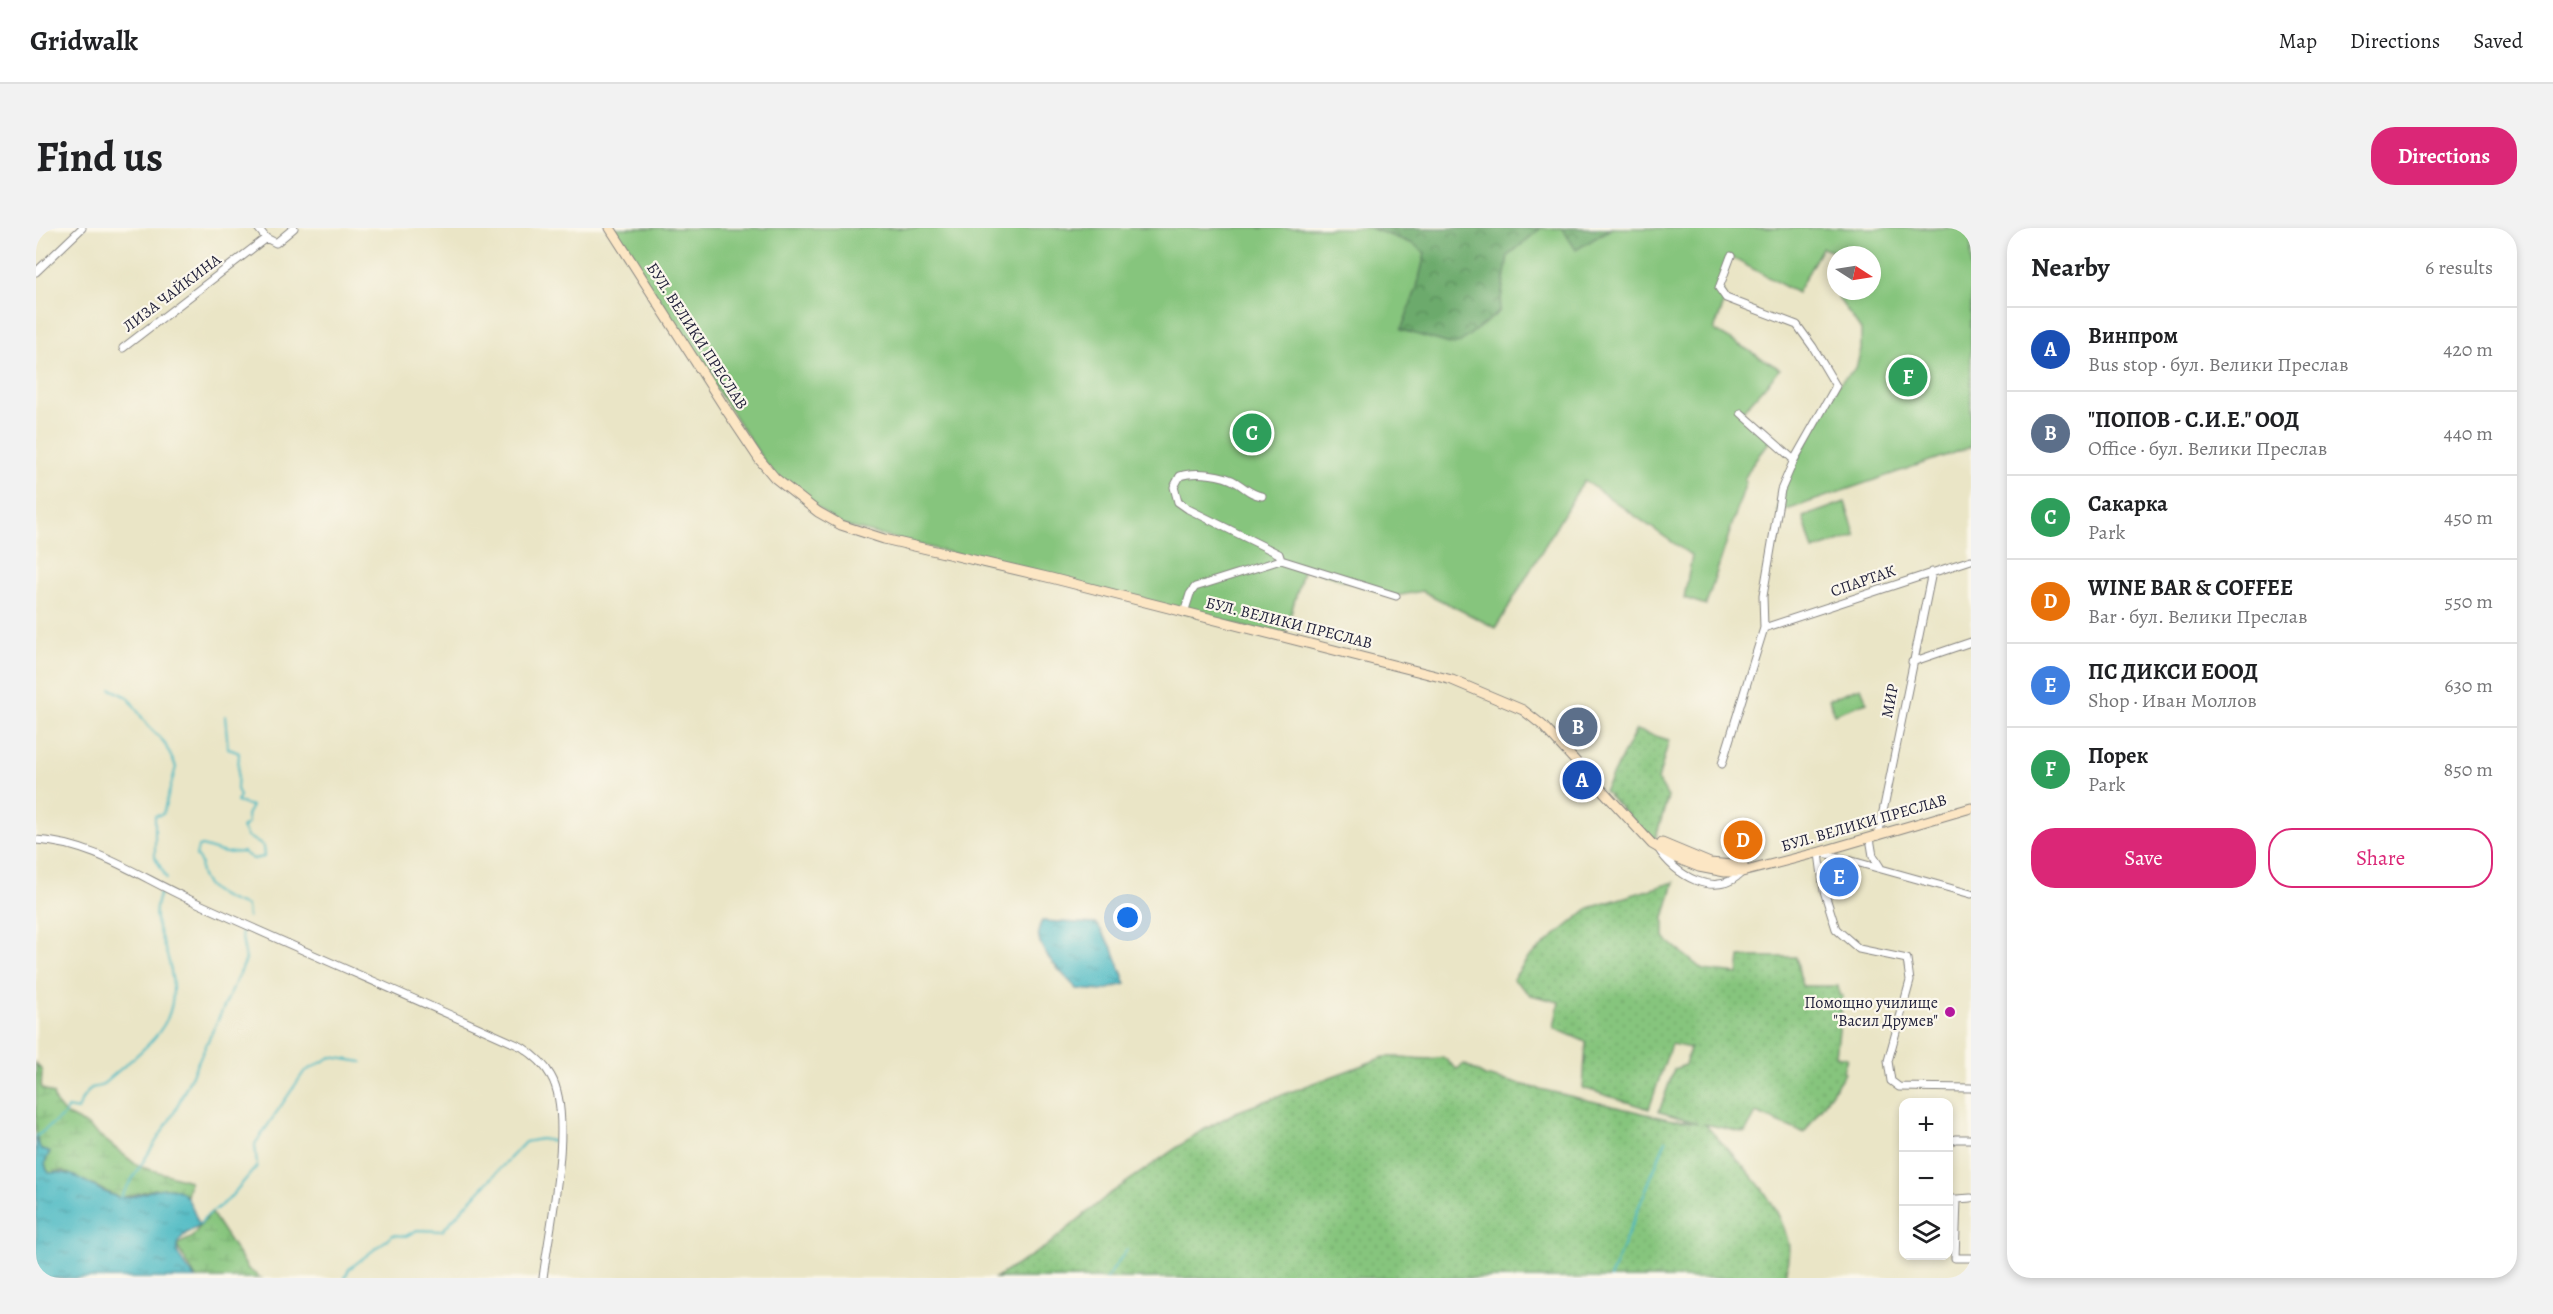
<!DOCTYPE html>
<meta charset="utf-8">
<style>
:root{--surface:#fff;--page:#f2f2f2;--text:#202124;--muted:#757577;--line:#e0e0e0;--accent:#db2777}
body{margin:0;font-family:Alegreya,serif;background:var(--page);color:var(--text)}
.controls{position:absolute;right:18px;bottom:18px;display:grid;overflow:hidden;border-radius:12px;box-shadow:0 3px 9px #0003}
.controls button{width:54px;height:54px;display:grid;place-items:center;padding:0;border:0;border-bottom:2px solid var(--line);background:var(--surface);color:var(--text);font:30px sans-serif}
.compass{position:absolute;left:1791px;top:18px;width:54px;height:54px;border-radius:50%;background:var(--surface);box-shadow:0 3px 9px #0003;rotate:102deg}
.you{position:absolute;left:1092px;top:690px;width:21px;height:21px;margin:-15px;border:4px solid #fff;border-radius:50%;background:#1a73e8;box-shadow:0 0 0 9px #1a73e833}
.badge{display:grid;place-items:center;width:39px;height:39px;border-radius:50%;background:var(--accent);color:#fff;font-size:20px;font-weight:700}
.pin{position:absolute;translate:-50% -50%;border:3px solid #fff;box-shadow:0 2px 6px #0006}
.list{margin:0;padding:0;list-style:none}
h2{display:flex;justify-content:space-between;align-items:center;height:78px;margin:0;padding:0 24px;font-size:26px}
h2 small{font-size:20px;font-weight:400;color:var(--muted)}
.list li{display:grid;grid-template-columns:39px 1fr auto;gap:18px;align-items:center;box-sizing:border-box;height:84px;padding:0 24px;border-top:2px solid var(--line)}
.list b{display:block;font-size:22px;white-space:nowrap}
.list p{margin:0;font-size:20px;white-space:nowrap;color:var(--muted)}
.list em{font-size:20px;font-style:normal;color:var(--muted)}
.actions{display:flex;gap:12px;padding:18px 24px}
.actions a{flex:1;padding:14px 0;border:2px solid var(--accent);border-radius:24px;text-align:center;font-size:21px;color:var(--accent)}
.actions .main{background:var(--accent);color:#fff}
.icon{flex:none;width:33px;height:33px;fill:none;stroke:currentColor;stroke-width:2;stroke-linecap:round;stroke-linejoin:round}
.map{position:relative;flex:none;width:1935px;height:1050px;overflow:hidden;border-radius:24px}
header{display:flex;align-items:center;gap:36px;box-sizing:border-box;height:84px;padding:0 30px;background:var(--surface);border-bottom:2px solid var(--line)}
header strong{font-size:28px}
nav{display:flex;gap:33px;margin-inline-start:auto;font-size:21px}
.intro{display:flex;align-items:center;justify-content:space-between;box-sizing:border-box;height:144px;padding:0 36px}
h1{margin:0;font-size:42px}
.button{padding:15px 27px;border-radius:24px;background:var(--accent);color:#fff;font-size:21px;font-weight:700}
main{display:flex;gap:36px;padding:0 36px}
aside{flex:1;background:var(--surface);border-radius:24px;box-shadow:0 3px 9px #0003}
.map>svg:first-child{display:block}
.grass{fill:url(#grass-dots);stroke:#54745c;stroke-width:1.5}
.forest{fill:url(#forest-crowns);stroke:#476654;stroke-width:1.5}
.wetland{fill:url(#wetland-marsh);stroke:#54745c;stroke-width:1.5}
.garden{fill:#86c57d;stroke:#54745c;stroke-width:1.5}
.water{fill:url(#water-ripples);stroke:#366e7f;stroke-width:1.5}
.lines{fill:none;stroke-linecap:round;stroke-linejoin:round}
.stream{stroke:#4bb9c3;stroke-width:2}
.minor-casing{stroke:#868480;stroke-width:9}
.secondary-casing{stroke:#868480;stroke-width:11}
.minor{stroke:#fff;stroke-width:7}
.secondary{stroke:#fce6c4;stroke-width:9}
.poi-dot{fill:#b5179e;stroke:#fbf7ec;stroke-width:2}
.labels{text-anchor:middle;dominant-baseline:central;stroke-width:4.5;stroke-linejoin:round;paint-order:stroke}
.street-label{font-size:16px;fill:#22223b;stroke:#fbf7ec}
.poi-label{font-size:16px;fill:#22223b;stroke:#fbf7ec;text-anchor:end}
</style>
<header>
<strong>Gridwalk</strong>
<nav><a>Map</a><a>Directions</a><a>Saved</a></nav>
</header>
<div class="intro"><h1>Find us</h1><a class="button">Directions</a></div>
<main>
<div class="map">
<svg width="1935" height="1050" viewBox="0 0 1935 1050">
<defs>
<pattern id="grass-dots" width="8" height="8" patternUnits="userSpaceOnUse" patternTransform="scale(1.5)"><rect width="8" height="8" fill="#86c57d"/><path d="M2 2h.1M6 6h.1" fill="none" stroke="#73a96d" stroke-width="1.8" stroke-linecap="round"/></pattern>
<pattern id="forest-crowns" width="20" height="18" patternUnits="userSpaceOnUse" patternTransform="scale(1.5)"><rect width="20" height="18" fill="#6caa6c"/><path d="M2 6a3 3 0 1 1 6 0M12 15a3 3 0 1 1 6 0" fill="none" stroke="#588a5a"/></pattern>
<pattern id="wetland-marsh" width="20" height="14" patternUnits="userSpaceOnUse" patternTransform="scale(1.5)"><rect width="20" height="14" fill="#86c57d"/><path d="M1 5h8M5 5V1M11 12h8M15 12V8" fill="none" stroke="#73a96d"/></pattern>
<pattern id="water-ripples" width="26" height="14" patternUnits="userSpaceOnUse" patternTransform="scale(1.5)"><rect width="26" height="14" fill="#4bb9c3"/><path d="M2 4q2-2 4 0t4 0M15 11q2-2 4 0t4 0" fill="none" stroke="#3e96a0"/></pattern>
</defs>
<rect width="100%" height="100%" fill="#fbf7ec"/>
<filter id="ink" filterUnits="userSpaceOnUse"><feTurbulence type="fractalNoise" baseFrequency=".0167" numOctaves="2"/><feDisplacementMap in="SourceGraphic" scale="12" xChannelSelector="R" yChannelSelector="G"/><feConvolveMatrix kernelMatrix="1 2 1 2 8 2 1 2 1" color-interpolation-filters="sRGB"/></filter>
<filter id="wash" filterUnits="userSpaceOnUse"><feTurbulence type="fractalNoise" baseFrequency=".008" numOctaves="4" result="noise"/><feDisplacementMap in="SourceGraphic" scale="24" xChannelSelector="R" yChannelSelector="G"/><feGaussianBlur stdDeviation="1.35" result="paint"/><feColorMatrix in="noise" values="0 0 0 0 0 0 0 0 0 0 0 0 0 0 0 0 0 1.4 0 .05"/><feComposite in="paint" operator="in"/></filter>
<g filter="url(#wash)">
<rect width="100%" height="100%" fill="#eae5c6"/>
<path class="grass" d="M1600 502 1633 512 1622 552 1632 569 1619 612 1602 598 1568 563Z
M1638 654 1628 690V710L1667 742 1702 746 1704 729H1760L1766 758H1802L1803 767 1807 768 1800 828 1811 830 1807 843 1809 845 1768 905 1720 885 1709 905 1669 896C1700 933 1740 964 1752 1013 1755 1023 1750 1039 1749 1050H959L1008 1020 1072 967 1162 905 1200 884 1348 829C1368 827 1388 834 1407 829L1421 841 1428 836 1449 848 1632 891 1662 895 1623 884 1638 841 1649 837 1654 820 1635 816 1613 881 1547 860 1550 814 1518 800 1523 774 1495 767 1477 751 1493 729 1553 680Z"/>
<path class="forest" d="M1334 0H1505L1472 28 1463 84 1423 116 1417 117 1365 102 1381 59 1389 25 1377 16Z
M1523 0H1576L1539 23 1526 1Z"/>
<path class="wetland" d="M0 835 6 843 5 860 17 866 19 874 29 886 49 896 102 938 154 953 151 968 137 960 119 961 84 970 27 943 13 945C8 937 8 932 14 924L5 922 0 913Z
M175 984 212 1041 225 1050H160L140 1017 155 1010Z"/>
<path class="garden" d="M574 0H1334L1377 16 1389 25 1381 59 1365 102 1417 117 1423 115 1463 84 1472 28 1505 0H1526L1540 22 1576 0H1935V219L1742 285 1745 262 1800 158 1820 140 1825 122V102L1802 70 1805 63H1836V27H1807L1786 20 1761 65 1695 29 1683 59 1690 70 1678 102 1744 141 1705 185 1735 212 1718 233 1708 252 1710 254 1670 377 1648 370 1656 328 1548 252 1460 400 1386 363 1360 368 1268 340 1248 409 805 297 739 250Z
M1809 274 1820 308 1777 322 1767 289Z
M1825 459 1831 474 1798 486 1793 471Z"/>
<path class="water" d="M1006 693 1061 696 1077 721 1090 756 1065 763 1041 761C1026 744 991 716 1006 693Z
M0 908 5 922 14 924C9 932 7 937 13 945 43 941 56 963 82 969 99 973 119 956 138 961 155 965 156 984 164 997 129 1015 139 1024 159 1050H0Z"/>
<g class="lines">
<path class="stream" d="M75 461 92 469 111 497 128 514 140 539 127 586 119 588V629L131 651
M189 488 192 520 203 525 201 561 204 568 201 574 216 578 211 587 212 595 206 600 211 608 227 618 228 629 217 631 207 624 189 625 166 618 162 619 160 628 165 635C160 660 193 673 211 678L212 689
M1 908 29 886 31 880 42 882 46 871 55 860 65 858C116 812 156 795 128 718 121 697 115 687 124 665
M84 970 138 885 210 732 205 704
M164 997 168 990 192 972 221 938 219 916 268 844 295 829 326 834
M309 1050 313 1041 357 1007 370 1008 381 1002 406 1003 489 914 505 911 517 913
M1071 1050 1091 1021
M1574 1050 1630 912"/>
</g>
</g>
<g filter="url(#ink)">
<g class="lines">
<defs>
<path id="minor" d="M222 0 230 10 240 15 258 0
M0 44 46 0
M87 120 230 10
M1705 185 1758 232
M1226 268C1214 266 1211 261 1201 255 1188 246 1159 243 1144 248L1138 259 1142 274 1152 281 1243 326 1245 332 1360 368
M1148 385 1154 366 1159 359 1245 332
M1728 400 1935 332
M1876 434 1935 414
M1686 536 1728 400 1727 368 1745 262 1758 232 1800 158 1777 119 1761 97 1690 70 1683 60 1695 28
M1842 608 1896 344
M1834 610 1837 628 1844 639
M0 612C55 615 99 646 148 669 260 720 373 768 486 819 498 827 508 835 515 848 539 889 513 1001 507 1050
M1622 620C1638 647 1680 672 1706 644
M1784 624 1935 666
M1783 625 1788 663 1800 701 1823 721 1871 731 1874 753 1852 833 1855 853 1863 859 1935 860
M1912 915 1919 911H1935
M1912 971H1921L1919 1030H1935
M1921 971 1935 970"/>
<path id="secondary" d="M574 0 689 180 723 231 739 250 782 284 805 297 848 311 1015 350 1416 452 1487 482 1506 497 1616 616 1640 630 1663 639 1689 644H1706L1784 624 1935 580
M1626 615 1674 635 1707 638"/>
</defs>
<use href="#minor" class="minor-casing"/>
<use href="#secondary" class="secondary-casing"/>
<use href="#minor" class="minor"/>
<use href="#secondary" class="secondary"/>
</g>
</g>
<circle class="poi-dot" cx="1914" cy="784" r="6"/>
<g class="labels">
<g class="street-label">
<text transform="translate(136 65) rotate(-37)">ЛИЗА ЧАЙКИНА</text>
<text transform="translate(661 108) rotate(57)">БУЛ. ВЕЛИКИ ПРЕСЛАВ</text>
<text transform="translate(1827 353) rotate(-19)">СПАРТАК</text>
<text transform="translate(1253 395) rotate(14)">БУЛ. ВЕЛИКИ ПРЕСЛАВ</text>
<text transform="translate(1854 473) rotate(-79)">МИР</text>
<text transform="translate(1828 595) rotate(-16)">БУЛ. ВЕЛИКИ ПРЕСЛАВ</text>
</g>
<g class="poi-label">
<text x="1902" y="775">Помощно училище<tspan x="1902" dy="18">"Васил Друмев"</tspan></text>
</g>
</g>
</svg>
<div class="controls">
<button>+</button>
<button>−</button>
<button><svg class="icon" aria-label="layers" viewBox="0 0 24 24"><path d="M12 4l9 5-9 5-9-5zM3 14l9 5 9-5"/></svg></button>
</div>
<svg class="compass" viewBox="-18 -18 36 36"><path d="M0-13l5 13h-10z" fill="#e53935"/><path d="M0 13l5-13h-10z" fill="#757577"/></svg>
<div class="you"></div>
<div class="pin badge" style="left:1546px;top:552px;background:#1a4fb4">A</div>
<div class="pin badge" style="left:1542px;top:499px;background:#5c6f8a">B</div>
<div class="pin badge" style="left:1216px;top:205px;background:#2e9e5b">C</div>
<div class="pin badge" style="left:1707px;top:612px;background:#e8710a">D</div>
<div class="pin badge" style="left:1803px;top:649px;background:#3f7fe0">E</div>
<div class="pin badge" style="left:1872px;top:149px;background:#2e9e5b">F</div>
</div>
<aside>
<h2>Nearby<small>6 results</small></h2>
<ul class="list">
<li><span class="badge" style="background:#1a4fb4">A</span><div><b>Винпром</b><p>Bus stop · бул. Велики Преслав</p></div><em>420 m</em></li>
<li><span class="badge" style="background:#5c6f8a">B</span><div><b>&quot;ПОПОВ - С.И.Е.&quot; ООД</b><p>Office · бул. Велики Преслав</p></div><em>440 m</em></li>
<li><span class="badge" style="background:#2e9e5b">C</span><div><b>Сакарка</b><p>Park</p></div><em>450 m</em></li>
<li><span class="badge" style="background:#e8710a">D</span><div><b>WINE BAR &amp; COFFEE</b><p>Bar · бул. Велики Преслав</p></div><em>550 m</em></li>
<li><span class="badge" style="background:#3f7fe0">E</span><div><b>ПС ДИКСИ ЕООД</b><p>Shop · Иван Моллов</p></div><em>630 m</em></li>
<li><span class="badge" style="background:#2e9e5b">F</span><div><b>Порек</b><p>Park</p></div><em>850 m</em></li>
</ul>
<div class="actions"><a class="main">Save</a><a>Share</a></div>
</aside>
</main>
